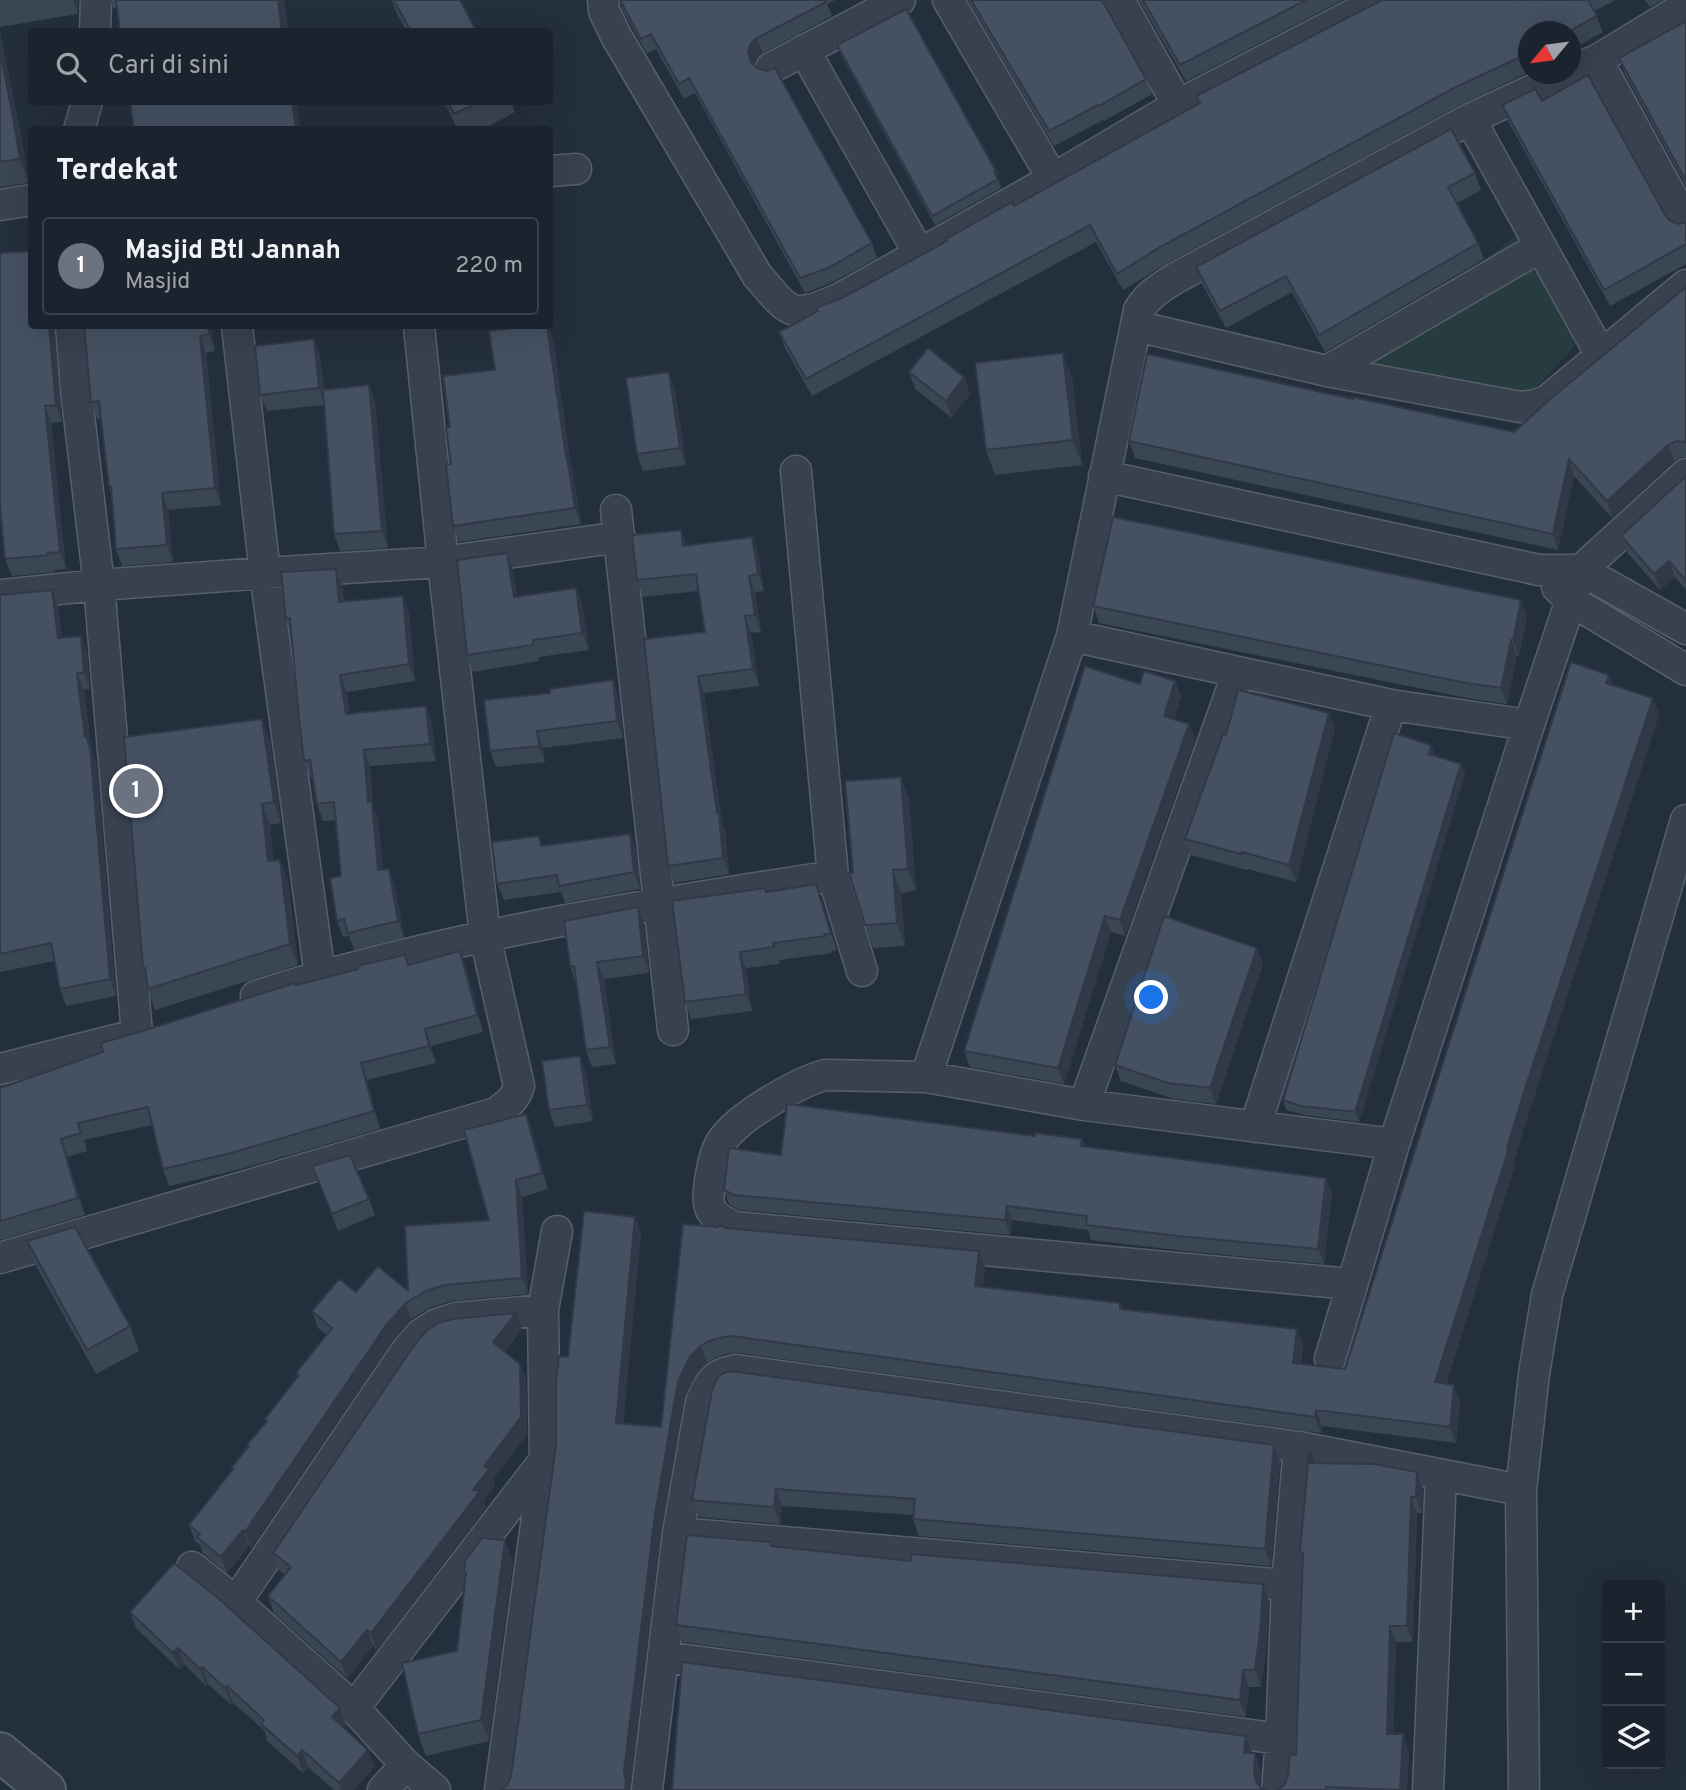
<!DOCTYPE html>
<html lang="id">
<meta charset="utf-8">
<style>
:root{--surface:#1b232e;--page:#282f3a;--text:#f1f3f6;--muted:#a0a4aa;--line:#39404a;--accent:#8ab4f8}
body{margin:0;font-family:Overpass,sans-serif;background:var(--page);color:var(--text)}
.controls{position:absolute;right:21px;bottom:21px;display:grid;overflow:hidden;border-radius:7px;box-shadow:0 7px 28px #0002}
.controls button{width:63px;height:63px;display:grid;place-items:center;padding:0;border:0;border-bottom:2px solid var(--line);background:var(--surface);color:var(--text);font:35px sans-serif}
.compass{position:absolute;left:1518px;top:21px;width:63px;height:63px;border-radius:50%;background:var(--surface);box-shadow:0 7px 28px #0002;rotate:241deg}
.you{position:absolute;left:1152px;top:998px;width:24px;height:24px;margin:-18px;border:5px solid #fff;border-radius:50%;background:#1a73e8;box-shadow:0 0 0 10px #1a73e833}
.badge{display:grid;place-items:center;width:46px;height:46px;border-radius:50%;background:var(--accent);color:#fff;font-size:23px;font-weight:700}
.pin{position:absolute;translate:-50% -50%;border:4px solid #fff;box-shadow:0 2px 7px #0006}
.list{margin:0;padding:0;list-style:none}
h2{display:flex;justify-content:space-between;align-items:center;height:91px;margin:0;padding:0 28px;font-size:30px}
h2 small{font-size:23px;font-weight:400;color:var(--muted)}
.list li{display:grid;grid-template-columns:46px 1fr auto;gap:21px;align-items:center;box-sizing:border-box;height:98px;margin:0 14px 14px;padding:0 14px;border:2px solid var(--line);border-radius:7px}
.list b{display:block;font-size:26px;white-space:nowrap}
.list p{margin:0;font-size:23px;white-space:nowrap;color:var(--muted)}
.list em{font-size:23px;font-style:normal;color:var(--muted)}
.icon{flex:none;width:38px;height:38px;fill:none;stroke:currentColor;stroke-width:2;stroke-linecap:round;stroke-linejoin:round}
.map{position:relative;flex:none;width:1686px;height:1790px;overflow:hidden}
.search{position:absolute;background:var(--surface);box-shadow:0 7px 28px #0002;left:28px;top:28px;width:525px;height:77px;display:flex;align-items:center;gap:18px;box-sizing:border-box;padding:0 24px;border-radius:7px;color:var(--muted);font-size:26px}
.panel{position:absolute;background:var(--surface);box-shadow:0 7px 28px #0002;left:28px;top:126px;width:525px;height:203px;border-radius:7px}
.map>svg:first-child{display:block}
.park{fill:#263c3f}
.lines{fill:none;stroke-linecap:round;stroke-linejoin:round}
.minor-casing{stroke:#565f6c;stroke-width:33}
.tertiary-casing{stroke:#565f6c;stroke-width:42}
.minor{stroke:#38414e;stroke-width:30}
.tertiary{stroke:#38414e;stroke-width:38}
.wall{fill:#3b4654}
.shaded-wall{fill:#303945}
.building{fill:#455162;stroke:#303945;stroke-width:2}
</style>
<div class="map">
<svg width="1686" height="1790" viewBox="0 0 1686 1790">
<rect width="100%" height="100%" fill="#242f3e"/>
<path class="park" d="M1516 236 1581 339 1529 395 1343 368Z"/>
<g class="lines">
<defs>
<path id="minor" d="M603 0 604 11 616 36 757 275C791 315 791 320 841 298L1053 179 1178 105 1381 0
M948 0 1053 179
M1119 0 1178 105
M95 32 96 0
M804 50 920 255
M1597 60 1686 223
M1580 67 1597 60 1686 6
M771 68 900 0
M1470 119 1601 355
M79 130 87 102
M550 171 576 169
M0 205 32 200
M71 326 76 390 99 585 137 1034
M237 326 265 573 320 976
M1136 326 1327 371 1520 407 1537 405 1548 400 1686 285
M1327 371 1540 247
M796 471 833 876 862 971
M1104 476 1539 570H1581L1686 629
M616 510 673 1030
M1557 587 1570 600 1686 670
M0 595 99 585 265 573 443 562 620 537
M1072 636 1391 705 1529 725
M256 996C444 936 639 906 833 876
M0 1069 139 1034
M926 1077 1072 636 1139 310C1148 295 1160 288 1174 279L1470 119 1567 74
M1084 1105 1238 672
M1255 1127 1391 705
M0 1258 496 1113C507 1105 515 1100 519 1086L485 936 443 562 419 326
M1351 1284 734 1227C709 1214 706 1210 710 1181 712 1169 715 1151 722 1141 739 1116 797 1083 825 1075L926 1077 1084 1105 1394 1144
M1330 1359 1394 1144 1529 725 1581 570 1686 474
M678 1533 1287 1585
M192 1567 236 1602 354 1708 406 1765 435 1790
M236 1602 407 1350 421 1334 437 1324 456 1318 543 1310
M663 1657 1281 1739
M354 1708 544 1461
M383 1790 406 1765
M500 1790 545 1459 543 1310 557 1231
M647 1790 678 1533 701 1402C709 1382 715 1373 736 1370L1299 1447 1521 1490
M1277 1790 1281 1739 1287 1585 1299 1447
M1428 1790 1441 1475
M1524 1790 1521 1490 1534 1374 1547 1295 1686 820"/>
<path id="tertiary" d="M0 1752 46 1790"/>
</defs>
<use href="#minor" class="minor-casing"/>
<use href="#tertiary" class="tertiary-casing"/>
<use href="#minor" class="minor"/>
<use href="#tertiary" class="tertiary"/>
</g>
<path class="wall" d="M0 0H78V14L0 27Z
M110 0H284L288 32H120L117 8H113Z
M392 0H460L477 32H407L396 12Z
M619 0H835L827 4 832 16 763 53 757 58 754 65 872 243 877 258 833 282 805 293 695 93 684 99 656 49 647 54 623 11Z
M968 0H1102L1146 79 1152 94 1104 121 1103 120 1054 146Z
M1139 0H1343L1186 81Z
M1382 0H1616L1594 11 1603 32 1571 50V32H1529V72L1462 104 1166 264 1123 290 1096 242 812 396 785 348 779 332 1014 206 1199 103 1196 96Z
M1645 0H1662L1650 7Z
M1686 21V186L1625 74 1619 58Z
M0 32 22 141 28 183 0 187Z
M837 45 996 171 1001 188 935 225 841 55Z
M1542 101 1670 221 1679 224 1686 222V264L1610 306 1508 121 1502 105Z
M444 102H511L515 112 482 130H458Z
M1475 173 1481 190 1457 203 1478 243 1484 259 1325 352 1292 292 1226 328 1202 284 1196 267Z
M1686 287V457H1682L1674 461 1612 518 1574 476 1558 550 1135 458 1129 441 1353 399 1514 432Z
M32 326H54L62 422 51 423 66 569 54 570V572L12 576 5 559Z
M84 326H211L215 351 206 353 221 505 168 510 173 562 122 566 116 549 111 495 109 487 101 418 97 419 91 402Z
M528 326H548L553 339 571 466 573 473 581 524 459 542 453 526 450 427Z
M314 339 320 356 324 389 369 385 375 402 388 548 340 551 334 534 324 405 267 411 260 395Z
M909 372 964 377 970 394 952 418 915 389Z
M1072 377 1082 465 995 475 986 450Z
M675 389 686 465 643 471 637 454Z
M1686 476V590L1675 577 1660 590 1627 552 1621 536Z
M681 530 686 546 752 537 758 553 764 591 755 592 761 632 751 633 759 686 704 693 722 824 725 830 729 874 674 883 668 866 705 632 698 591 643 597 637 580Z
M336 569 342 586 344 601 409 613 415 681 347 692 349 713 432 722 436 761 370 766 373 806 378 818 383 870 395 885 404 938 354 950 349 936 343 937 337 921 341 876 336 820 323 821 317 804 312 777 311 778 304 761 291 635 286 619Z
M513 570 517 596 576 588 582 604 589 650 539 657V661L473 672 467 655Z
M52 590 58 607 62 638 87 653 90 689 84 690 91 746 96 763 116 996 66 1006 60 989 54 961 0 972V595Z
M1093 606 1527 617 1519 656H1517L1507 704 1472 699 1099 623Z
M1609 675 1612 685 1653 698 1659 715 1530 1109 1514 1161 1515 1165 1446 1384 1460 1402 1456 1443 1322 1426 1321 1433 738 1353 725 1354 715 1358 707 1363 697 1373 684 1399 661 1531 630 1790H500L507 1785 511 1776 568 1357 635 1217 641 1233 623 1423 661 1427 726 1228 979 1251 985 1268 983 1287 1120 1303 1123 1309 1297 1329 1303 1346 1301 1364 1345 1369Z
M1175 681 1181 697 1174 719 1189 724 1195 740 1125 936 1111 932 1064 1084 970 1067 964 1051 1140 684Z
M619 697 623 738 543 748 545 762 496 767 490 751Z
M1335 729 1296 882 1248 869 1247 870 1191 855 1185 839 1226 735Z
M270 740 281 823 270 825 273 860H280L288 881 298 965 155 1010 148 989 146 977 143 968Z
M1435 754 1434 756 1461 764 1465 774 1359 1122 1305 1115 1286 1110 1283 1100Z
M909 799 916 891 901 893 905 946 873 948 865 925 853 873Z
M539 836 543 846 636 850 640 889 565 903 561 892 504 900 497 884Z
M816 884 837 950 831 951 832 953 779 960 780 964 746 968 752 1011 691 1019 685 1002 767 892Z
M644 924 649 973 604 979 616 1064 592 1067 586 1050 576 983 570 966Z
M409 964 466 968 483 1032 431 1046 436 1063 367 1080 380 1129 237 1170 169 1186 163 1169 152 1125 84 1140 87 1151 67 1157 85 1215 0 1240V1088L103 1052 136 1033 296 985Z
M1263 964 1216 1104 1174 1099 1121 1081 1115 1065Z
M586 1073 593 1121 555 1127 549 1110Z
M526 1114 532 1130 548 1189 522 1197 528 1294 451 1301 431 1307 411 1319 393 1340 251 1548 249 1546 227 1573 203 1553 200 1545 195 1541 189 1525 232 1470 231 1468 248 1447 247 1445 266 1421 265 1419 297 1377 296 1373 327 1335 318 1328 312 1311 356 1292 408 1291 489 1220Z
M1035 1136 1082 1139 1085 1147 1326 1178 1332 1193 1324 1264 1184 1251 1091 1240 1088 1230 1012 1220 1010 1235 739 1210 729 1204 724 1190 781 1155Z
M312 1166 369 1199 375 1215 338 1231Z
M27 1241 130 1326 139 1351 96 1374 36 1266Z
M522 1329 505 1352 526 1380 527 1434 493 1479 495 1486 483 1501 486 1507 377 1650 373 1646 347 1678 274 1613 268 1596 285 1575 279 1570 273 1553Z
M712 1390 1274 1445 1280 1462 1271 1566 919 1536 913 1519 914 1515 782 1506 780 1524 699 1517 692 1500Z
M1315 1463 1423 1489 1422 1513H1417L1413 1642H1396L1393 1734 1409 1751 1407 1790H1274L1279 1789 1285 1784 1296 1755 1303 1561 1300 1552Z
M773 1546 1269 1601 1267 1640 1261 1687H1249L1246 1717 682 1642 676 1625Z
M513 1562 489 1741 426 1756 418 1734 457 1651 466 1578 464 1572Z
M130 1612 340 1708 346 1725 343 1728 368 1750 374 1767 354 1790H334L308 1767 303 1773 267 1741 264 1730 233 1703 231 1705 208 1684 206 1686 184 1664 179 1669 136 1628Z"/>
<path class="shaded-wall" d="M73 0H78V14Z
M278 0H284L288 32H282Z
M0 32 22 141 28 183 20 159 0 52Z
M757 38 763 53 757 58 754 67 751 62 748 52 751 43Z
M292 102H297L301 130H296Z
M49 326H54L62 422 56 405Z
M208 326H211L215 351 209 334Z
M547 326 553 339 571 466 573 473 581 524 575 508 566 457Z
M200 336 206 353 221 505 215 488Z
M314 339 320 356 325 405 319 388Z
M1063 353 1072 377 1082 465 1073 440Z
M669 372 675 389 686 465 680 448Z
M964 377 970 394 952 418 946 401Z
M369 385 375 402 388 548 382 531Z
M45 406 51 423 66 569 60 552Z
M1668 445 1674 461 1612 518 1607 501Z
M1569 459 1574 476 1558 550 1553 534Z
M162 493 168 510 173 562 167 545Z
M681 530 687 547 683 546Z
M752 537 758 553 764 591 758 574Z
M507 553 513 570 520 614 514 597Z
M1669 561 1675 577 1660 590 1654 574Z
M336 569 342 586 345 618 339 602Z
M749 576 755 592 761 632 755 615Z
M576 588 582 604 589 650 582 633Z
M52 590 58 607 64 655 58 638Z
M403 596 409 613 415 681 409 664Z
M1521 600 1527 617 1519 656 1513 640Z
M745 616 751 633 759 686 753 669Z
M81 636 87 653 90 689 84 673Z
M1511 640 1517 656 1507 704 1501 688Z
M77 673 84 690 91 746 96 763 116 996 110 979Z
M340 675 347 692 352 731 346 714Z
M1609 675 1615 691 1606 683Z
M698 676 704 693 722 824 725 830 729 874 723 858Z
M613 680 619 697 623 738 617 721Z
M1175 681 1181 697 1170 732 1164 716Z
M1653 698 1659 715 1530 1109 1514 1161 1515 1165 1441 1399 1435 1382 1524 1092Z
M426 706 432 722 436 761 430 744Z
M1329 713 1335 729 1296 882 1289 865Z
M262 719 270 740 281 823 274 802Z
M1189 724 1195 740 1125 936 1120 920Z
M537 731 543 748 545 762 539 746Z
M1431 745 1435 754 1432 764 1429 754Z
M364 750 370 766 373 806 378 818 384 887 378 870 368 802Z
M1461 764 1465 774 1359 1122 1355 1112Z
M901 777 909 799 916 891 908 869Z
M262 804 270 825 275 882 268 861Z
M630 834 636 850 640 889 634 872Z
M280 860 288 881 298 965 290 944Z
M389 869 395 885 404 938 398 921Z
M893 870 901 893 905 946 897 923Z
M816 884 822 901 837 950 831 934Z
M638 907 644 924 649 973 643 956Z
M1105 916 1111 932 1064 1084 1058 1068Z
M1257 948 1263 964 1216 1104 1210 1088Z
M460 951 466 968 483 1032 477 1015Z
M740 952 746 968 752 1011 746 994Z
M597 962 604 979 616 1064 610 1047Z
M425 1029 431 1046 436 1063 429 1046Z
M580 1056 586 1073 593 1121 587 1105Z
M361 1063 367 1080 380 1129 374 1111Z
M526 1114 532 1130 548 1189 542 1173Z
M61 1139 67 1157 85 1215 78 1198Z
M1326 1178 1332 1193 1324 1264 1318 1249Z
M516 1180 522 1197 528 1294 522 1278Z
M1007 1206 1012 1220 1010 1235 1005 1220Z
M635 1217 641 1233 622 1439 616 1423Z
M979 1251 985 1268 982 1303 975 1286Z
M406 1303 411 1319 393 1340 251 1548 245 1532 387 1324Z
M516 1313 522 1329 499 1359 493 1342Z
M1297 1329 1303 1346 1299 1380 1293 1363Z
M701 1346 707 1363 697 1373 684 1399 661 1531 630 1790H625L624 1771 655 1514 678 1382 690 1356Z
M520 1364 526 1380 527 1434 493 1479 495 1486 483 1501 486 1507 377 1650 371 1633 473 1490 484 1466Z
M1454 1385 1460 1402 1456 1443 1450 1427Z
M1316 1410 1322 1426 1321 1433 1315 1417Z
M1274 1445 1280 1462 1271 1566 1265 1549Z
M1311 1452 1317 1468 1310 1463Z
M1417 1472 1423 1489 1422 1513 1416 1497Z
M776 1489 782 1506 780 1524 774 1507Z
M1411 1497 1417 1513 1413 1642 1407 1626Z
M243 1530 249 1546 227 1573 221 1557Z
M505 1540 513 1562 489 1741 481 1720Z
M1263 1584 1269 1601 1267 1640 1261 1687 1255 1670Z
M1390 1626 1396 1642 1393 1750 1387 1734Z
M367 1630 373 1646 347 1678 341 1662Z
M178 1648 184 1664 179 1669 173 1653Z
M202 1667 208 1684 206 1686 200 1669Z
M1243 1670 1249 1687 1246 1717 1240 1700Z
M227 1686 233 1703 231 1705 225 1688Z
M340 1708 346 1725 338 1734 332 1717Z
M1403 1734 1409 1751 1407 1790H1400Z
M1246 1736 1252 1753H1244Z
M302 1750 308 1767 303 1773 297 1756Z
M368 1750 374 1767 354 1790H341L339 1783Z
M1255 1753 1261 1770 1260 1789 1256 1782 1254 1772Z"/>
<path class="building" d="M116 0H278L282 32H120Z
M394 0H460L477 32H411Z
M620 0H825L826 2 757 38 751 43 748 52 751 62 757 68 766 71 775 68 872 243 828 268 800 278 689 78 679 84 651 34 641 39Z
M971 0H1102L1146 79 1099 106 1098 105 1049 131Z
M1143 0H1306L1180 65Z
M1382 0H1588L1597 16 1568 32H1529V53L1456 87 1160 247 1117 274 1090 225 806 379 779 332 818 311 816 308 844 297 947 241 946 239 1012 202 1014 206 1200 103 1196 96Z
M906 9 996 171 994 172 998 179 932 216 837 45Z
M1686 21V181L1619 58Z
M0 52 13 117 20 159 0 162Z
M1588 75 1665 215 1670 221 1679 224 1686 222V244L1604 290 1502 105 1535 89 1542 101Z
M130 102H292L296 129 134 130Z
M448 102H479L454 114Z
M1451 129 1475 173 1448 187 1478 243 1319 335 1286 276 1220 311 1196 267Z
M32 251V326H49L56 405 45 406 60 552 48 553V555L5 559 0 506V253Z
M1686 287V442L1676 441 1668 445 1607 501 1569 459 1553 534 1129 441 1147 354 1353 399 1352 397 1514 432 1549 400Z
M84 326H208L209 334 200 336 215 488 162 493 167 545 116 549 111 487H109L99 401 91 402Z
M528 326H547L566 457H567L575 508 453 526 446 465 451 464 446 428 450 427 443 376 495 370 489 331Z
M314 339 319 388 260 395 255 346Z
M928 348 964 377 946 401 909 372Z
M1063 353 1073 440 986 450 975 363Z
M669 372 680 448 637 454 626 378Z
M369 385 382 531 334 534 323 390Z
M1686 476V581L1669 561 1654 574 1621 536Z
M1113 517 1521 600 1513 640H1511L1501 688 1466 683 1093 606Z
M681 530 683 546 752 537 758 574 749 576 755 615 745 616 753 669 698 676 717 813H719L723 858 668 866 644 639 705 632 696 574 637 580 632 535Z
M507 553 514 597 576 588 582 633 533 640V645L467 655 457 560Z
M336 569 339 602 403 596 409 664 340 675 346 714 426 706 430 744 364 750 368 802H372L378 870 389 869 398 921 348 933 344 919 337 921 330 878 341 876 334 802 317 804 310 760 304 761 299 719 290 618 286 619 281 572Z
M52 590 58 638 81 636 84 673H77L85 737H87L89 746H90L110 979 60 989 51 943 0 954V595Z
M1571 662 1609 675 1606 683 1653 698 1524 1092 1507 1148H1509L1435 1382 1454 1385 1450 1427 1316 1410 1315 1417 732 1336 719 1338 709 1341 701 1346 690 1356 678 1382 655 1514 624 1771 626 1781 625 1790H500L507 1785 511 1776 556 1445V1382L559 1356 568 1357 584 1211 635 1217 616 1423 661 1427 683 1224 718 1227 719 1225 726 1228 979 1251 975 1286 1120 1303V1309L1297 1329 1293 1363 1345 1369Z
M1085 666 1140 684 1144 671 1175 681 1164 716 1189 724 1120 920 1105 916 1058 1068 964 1051Z
M613 680 617 721 537 731 539 746 490 751 484 700 550 693V689Z
M1238 690 1329 713 1289 865 1242 852 1241 854 1185 839 1223 734 1226 735Z
M262 719 274 802 262 804 268 861 280 860 290 944 148 989 145 968H143L124 737Z
M1394 733 1431 745 1429 754 1461 764 1355 1112 1301 1106 1283 1100Z
M901 777 908 869 893 870 897 923 865 925 849 873H853L845 781Z
M630 834 634 872 559 886 557 875 497 884 492 842 539 836 541 846Z
M816 884 831 934H825L826 936 773 943 774 947 740 952 746 994 685 1002 672 901 765 888 766 892Z
M638 907 643 956 597 962 610 1047 586 1050 574 966H570L564 921Z
M1164 916 1257 948 1210 1088 1168 1083 1115 1065Z
M460 951 477 1015 425 1029 429 1046 361 1063 374 1111 231 1153 163 1169 148 1107 78 1123 81 1133 61 1139 78 1198 0 1221V1088L103 1052 101 1043 136 1033 295 983 296 985 358 969 357 966 405 955 408 965Z
M580 1056 587 1105 549 1110 542 1061Z
M787 1104 1035 1136V1133L1082 1139 1081 1146 1326 1178 1318 1249 1178 1236 1086 1225 1087 1216 1007 1206 1005 1220 734 1195 724 1190 729 1148 781 1155Z
M526 1114 542 1173 516 1180 522 1278 445 1285 426 1291 406 1303 387 1324 245 1532 243 1530 221 1557 197 1537 200 1534 189 1525 233 1469 231 1468 249 1446 247 1445 267 1421 265 1419 299 1375 296 1373 332 1328 312 1311 339 1279 356 1292 378 1266 408 1291 405 1226 489 1220 464 1130Z
M350 1155 369 1199 332 1214 312 1166Z
M75 1227 130 1326 87 1350 27 1241Z
M516 1313 493 1342 520 1364 521 1417 484 1466 489 1469 473 1490 480 1491 371 1633 367 1630 341 1662 268 1596 291 1567 273 1553 415 1344 426 1331 438 1323 453 1319Z
M730 1371 1274 1445 1265 1549 913 1519 915 1499 776 1489 774 1507 692 1500 712 1390 718 1377 724 1373Z
M1309 1451 1311 1452 1310 1463 1374 1464 1417 1472 1416 1497H1411L1407 1626H1390L1387 1734H1403L1400 1790 1326 1787V1790H1274L1279 1789 1285 1784 1288 1776 1290 1754 1296 1755 1303 1553 1300 1552Z
M687 1535 771 1542V1546L911 1561V1554L1263 1584 1261 1623 1255 1670H1243L1240 1700 676 1625Z
M482 1538 505 1540 481 1720 418 1734 402 1663 457 1651 466 1573 464 1572 465 1561Z
M174 1563 219 1599 340 1708 332 1717 368 1750 339 1783 302 1750 297 1756 261 1724 264 1720 227 1686 225 1688 202 1667 200 1669 178 1648 173 1653 130 1612Z
M682 1662 1246 1736 1244 1753H1255L1254 1772 1256 1782 1261 1788 1267 1790H672Z"/>
</svg>
<div class="controls">
<button>+</button>
<button>−</button>
<button><svg class="icon" aria-label="layers" viewBox="0 0 24 24"><path d="M12 4l9 5-9 5-9-5zM3 14l9 5 9-5"/></svg></button>
</div>
<svg class="compass" viewBox="-18 -18 36 36"><path d="M0-13l5 13h-10z" fill="#e53935"/><path d="M0 13l5-13h-10z" fill="#a0a4aa"/></svg>
<div class="you"></div>
<div class="pin badge" style="left:136px;top:791px;background:#6b7280">1</div>
<div class="search"><svg class="icon" aria-label="search" viewBox="0 0 24 24"><circle cx="10" cy="10" r="6"/><path d="M15 15l6 6"/></svg>Cari di sini</div>
<section class="panel">
<h2>Terdekat<small></small></h2>
<ul class="list">
<li><span class="badge" style="background:#6b7280">1</span><div><b>Masjid Btl Jannah</b><p>Masjid</p></div><em>220 m</em></li>
</ul>
</section>
</div>
